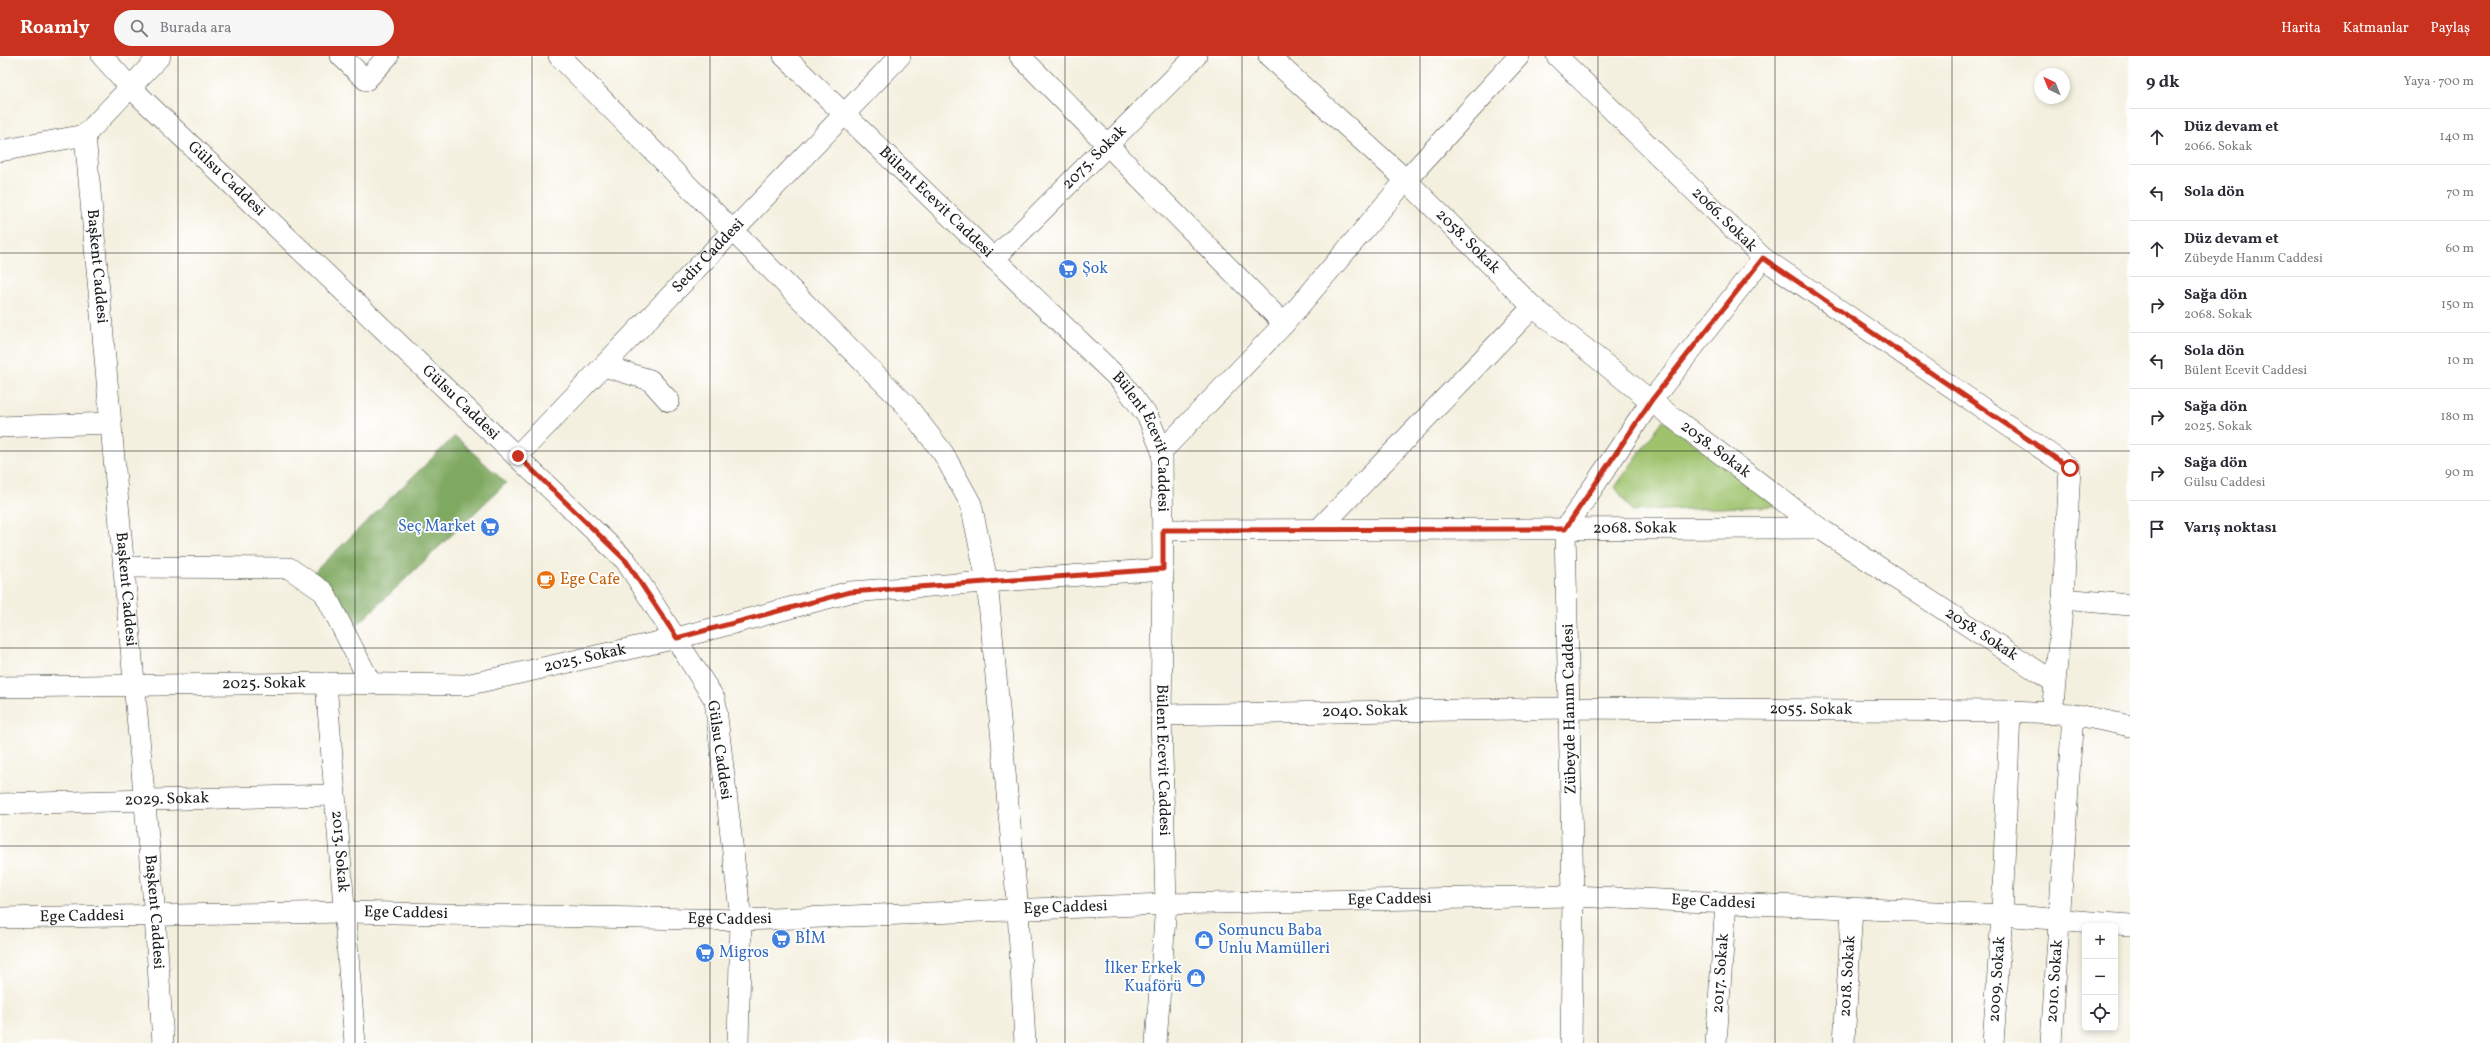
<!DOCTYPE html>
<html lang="tr">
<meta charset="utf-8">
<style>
:root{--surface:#fff;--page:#f7f7f7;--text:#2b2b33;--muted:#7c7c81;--line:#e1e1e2;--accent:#c8321e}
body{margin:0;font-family:Vollkorn,serif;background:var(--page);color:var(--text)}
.controls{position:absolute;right:12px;bottom:12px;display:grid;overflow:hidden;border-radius:6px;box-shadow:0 2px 6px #0003}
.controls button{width:36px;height:36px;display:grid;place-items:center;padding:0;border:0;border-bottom:1px solid var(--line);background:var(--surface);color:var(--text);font:20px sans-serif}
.compass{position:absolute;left:2034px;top:12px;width:36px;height:36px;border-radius:50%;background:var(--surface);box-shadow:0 2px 6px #0003;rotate:317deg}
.stop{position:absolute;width:12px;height:12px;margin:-9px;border:3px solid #c8321e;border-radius:50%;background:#fff}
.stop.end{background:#c8321e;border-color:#fff;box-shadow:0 1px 4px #0008}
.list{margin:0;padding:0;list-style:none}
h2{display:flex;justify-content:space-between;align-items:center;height:52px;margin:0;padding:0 16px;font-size:17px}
h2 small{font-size:13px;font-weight:400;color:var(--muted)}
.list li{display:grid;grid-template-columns:26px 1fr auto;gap:12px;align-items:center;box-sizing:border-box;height:56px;padding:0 16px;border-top:1px solid var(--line)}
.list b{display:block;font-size:15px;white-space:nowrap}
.list p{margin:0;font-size:13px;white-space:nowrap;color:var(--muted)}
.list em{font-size:13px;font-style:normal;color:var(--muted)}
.icon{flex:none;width:22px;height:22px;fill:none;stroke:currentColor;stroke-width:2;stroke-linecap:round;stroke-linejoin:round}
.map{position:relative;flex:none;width:2130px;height:987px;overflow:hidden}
header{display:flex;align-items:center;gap:24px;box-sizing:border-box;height:56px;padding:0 20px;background:var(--accent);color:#fff}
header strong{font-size:19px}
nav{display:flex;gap:22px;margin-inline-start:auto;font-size:14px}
.search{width:280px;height:36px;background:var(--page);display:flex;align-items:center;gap:10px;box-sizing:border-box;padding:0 14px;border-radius:22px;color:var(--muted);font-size:15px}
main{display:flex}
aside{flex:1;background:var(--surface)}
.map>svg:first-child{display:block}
.green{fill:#9fc36d;stroke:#5e7044}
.forest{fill:#7fa960;stroke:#4e623e}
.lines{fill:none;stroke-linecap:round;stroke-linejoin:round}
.minor-casing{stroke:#3c3c39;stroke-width:22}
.minor{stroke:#fff;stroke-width:21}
.route{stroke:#c8321e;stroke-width:5}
.grid{fill:none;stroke:#1c1c1c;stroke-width:1;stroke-opacity:0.55}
.labels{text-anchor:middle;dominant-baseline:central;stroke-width:3.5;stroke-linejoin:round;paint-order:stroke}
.street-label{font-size:16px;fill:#1c1c1c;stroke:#fff}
.shop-label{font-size:16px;fill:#366cbe;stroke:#fff;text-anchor:start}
.food-label{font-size:16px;fill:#c56008;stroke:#fff;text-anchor:start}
</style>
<header>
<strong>Roamly</strong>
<div class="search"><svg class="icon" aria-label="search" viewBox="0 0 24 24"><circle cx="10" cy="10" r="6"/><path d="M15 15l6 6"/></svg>Burada ara</div>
<nav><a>Harita</a><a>Katmanlar</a><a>Paylaş</a></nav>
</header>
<main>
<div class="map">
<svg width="2130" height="987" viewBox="0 0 2130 987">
<rect width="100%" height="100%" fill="#fff"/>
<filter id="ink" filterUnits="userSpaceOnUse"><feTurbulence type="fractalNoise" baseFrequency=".025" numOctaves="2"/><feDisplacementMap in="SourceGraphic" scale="8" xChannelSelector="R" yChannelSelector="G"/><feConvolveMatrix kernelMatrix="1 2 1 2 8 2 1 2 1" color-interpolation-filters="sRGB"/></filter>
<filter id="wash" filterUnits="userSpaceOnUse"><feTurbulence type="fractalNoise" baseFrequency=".012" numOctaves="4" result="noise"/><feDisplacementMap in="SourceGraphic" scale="16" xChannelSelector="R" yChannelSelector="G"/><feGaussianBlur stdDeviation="0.9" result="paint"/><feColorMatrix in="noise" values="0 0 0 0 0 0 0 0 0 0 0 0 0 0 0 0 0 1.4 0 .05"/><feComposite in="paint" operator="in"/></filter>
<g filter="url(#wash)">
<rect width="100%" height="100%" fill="#f4f0df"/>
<path class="green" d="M1663 364 1777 450 1632 455 1615 431Z"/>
<path class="forest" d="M455 380 506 427 351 575 311 519Z"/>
</g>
<g filter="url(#ink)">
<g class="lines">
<defs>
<g id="minor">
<path id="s1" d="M102 0 130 31 626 505 715 644 741 864 738 987"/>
<path d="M341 0 366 24 388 0"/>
<path d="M559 0 906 349 943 397 971 448 987 525 1018 854 1025 987"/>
<path id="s2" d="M784 0 1121 325 1148 361 1162 395 1163 513 1161 659 1166 848 1156 987"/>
<path d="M1020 0 1284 268"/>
<path id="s3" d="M1269 0 1406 124 1533 251 1651 345 1819 472 2054 626"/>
<path id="s4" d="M1557 0 1763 202 2070 412 2063 543 2052 658"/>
<path id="s5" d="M85 79 155 860 163 987"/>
<path d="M0 95 85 79 160 0"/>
<path id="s6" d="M994 203 1196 0"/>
<path d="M604 310 650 324 669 345"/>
<path d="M0 371 111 367"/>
<path d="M1162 395 1284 268 1406 124 1519 0"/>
<path id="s7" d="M517 400 900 0"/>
<path d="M1319 473 1533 251"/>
<path id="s8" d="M1163 474 1819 472"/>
<path d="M124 511 289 512 324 536 371 628"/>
<path d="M2063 543 2130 549"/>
<path id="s9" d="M326 627 355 987"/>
<path id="s10" d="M0 631 326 627 466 629 677 582 850 536 1163 513"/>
<path id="s11" d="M1161 659 1570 652 2010 655 2073 658 2130 670"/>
<path id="s12" d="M0 748 334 739"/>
<path id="s13" d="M0 862 346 856 741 864 1166 848 1573 840 2002 859 2130 869"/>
<path d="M1571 987 1573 840 1565 473 1651 345 1763 202"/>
<path id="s14" d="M1716 987 1726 847"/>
<path id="s15" d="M1844 987 1852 853"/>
<path id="s16" d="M1993 987 2002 859 2010 655"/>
<path id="s17" d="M2051 987 2073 658"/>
</g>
</defs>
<use href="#minor" class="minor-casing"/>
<use href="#minor" class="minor"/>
</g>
</g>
<g class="lines" filter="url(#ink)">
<path class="route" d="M518 400 626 505 677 582 850 536 1163 513V474L1565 473 1651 345 1763 202 2070 412"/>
</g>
<path class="grid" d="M178 0V987M355 0V987M532 0V987M710 0V987M888 0V987M1065 0V987M1242 0V987M1420 0V987M1598 0V987M1775 0V987M1952 0V987M0 197H2130M0 395H2130M0 592H2130M0 790H2130"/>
<defs>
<symbol id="supermarket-disc" viewBox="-11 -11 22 22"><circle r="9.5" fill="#3f7fe0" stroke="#fff"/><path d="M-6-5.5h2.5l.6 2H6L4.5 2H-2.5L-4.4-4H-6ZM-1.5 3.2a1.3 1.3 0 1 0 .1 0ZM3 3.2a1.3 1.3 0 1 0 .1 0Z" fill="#fff"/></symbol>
<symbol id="cafe-disc" viewBox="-11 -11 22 22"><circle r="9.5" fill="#e8710a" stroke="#fff"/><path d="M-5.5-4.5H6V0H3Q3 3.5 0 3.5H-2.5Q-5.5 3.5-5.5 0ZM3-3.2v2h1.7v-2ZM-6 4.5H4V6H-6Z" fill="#fff"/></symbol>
<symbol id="shop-disc" viewBox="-11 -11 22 22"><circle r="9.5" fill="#3f7fe0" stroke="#fff"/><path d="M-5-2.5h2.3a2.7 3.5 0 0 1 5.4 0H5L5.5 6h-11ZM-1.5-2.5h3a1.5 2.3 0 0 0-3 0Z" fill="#fff"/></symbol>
</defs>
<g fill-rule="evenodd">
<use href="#supermarket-disc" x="1057" y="202" width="22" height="22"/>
<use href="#supermarket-disc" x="479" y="460" width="22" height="22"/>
<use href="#cafe-disc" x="535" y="513" width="22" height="22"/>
<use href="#supermarket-disc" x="770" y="872" width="22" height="22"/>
<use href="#shop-disc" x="1193" y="873" width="22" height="22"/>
<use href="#supermarket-disc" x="694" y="886" width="22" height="22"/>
<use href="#shop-disc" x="1185" y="911" width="22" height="22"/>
</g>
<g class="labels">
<g class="street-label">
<text stroke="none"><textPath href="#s6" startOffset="143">2075. Sokak</textPath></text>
<text stroke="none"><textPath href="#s1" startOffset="175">Gülsu Caddesi</textPath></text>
<text stroke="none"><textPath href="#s2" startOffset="211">Bülent Ecevit Caddesi</textPath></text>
<text stroke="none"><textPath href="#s4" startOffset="234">2066. Sokak</textPath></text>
<text stroke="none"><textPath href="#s3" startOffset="272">2058. Sokak</textPath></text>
<text stroke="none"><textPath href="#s7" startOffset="277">Sedir Caddesi</textPath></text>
<text stroke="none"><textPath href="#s5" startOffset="132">Başkent Caddesi</textPath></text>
<text stroke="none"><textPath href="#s1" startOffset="499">Gülsu Caddesi</textPath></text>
<text stroke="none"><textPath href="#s2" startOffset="535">Bülent Ecevit Caddesi</textPath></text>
<text stroke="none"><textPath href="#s3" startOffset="596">2058. Sokak</textPath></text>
<text stroke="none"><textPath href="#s8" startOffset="472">2068. Sokak</textPath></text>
<text stroke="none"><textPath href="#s5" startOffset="456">Başkent Caddesi</textPath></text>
<text stroke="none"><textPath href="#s3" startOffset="920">2058. Sokak</textPath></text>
<text stroke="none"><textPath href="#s10" startOffset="588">2025. Sokak</textPath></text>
<text stroke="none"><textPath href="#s10" startOffset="264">2025. Sokak</textPath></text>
<text transform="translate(1570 653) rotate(-91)">Zübeyde Hanım Caddesi</text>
<text stroke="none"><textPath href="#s11" startOffset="650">2055. Sokak</textPath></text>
<text stroke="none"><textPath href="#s11" startOffset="204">2040. Sokak</textPath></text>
<text transform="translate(719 694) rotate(82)">Gülsu Caddesi</text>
<text stroke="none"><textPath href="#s2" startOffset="859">Bülent Ecevit Caddesi</textPath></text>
<text stroke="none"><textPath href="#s12" startOffset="167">2029. Sokak</textPath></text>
<text stroke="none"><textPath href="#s9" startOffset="169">2013. Sokak</textPath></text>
<text stroke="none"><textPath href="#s13" startOffset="1390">Ege Caddesi</textPath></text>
<text stroke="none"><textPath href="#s13" startOffset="1714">Ege Caddesi</textPath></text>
<text stroke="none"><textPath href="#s13" startOffset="1066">Ege Caddesi</textPath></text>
<text stroke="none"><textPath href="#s5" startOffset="780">Başkent Caddesi</textPath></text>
<text stroke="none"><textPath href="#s13" startOffset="406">Ege Caddesi</textPath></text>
<text stroke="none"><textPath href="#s13" startOffset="82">Ege Caddesi</textPath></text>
<text stroke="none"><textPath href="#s13" startOffset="730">Ege Caddesi</textPath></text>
<text stroke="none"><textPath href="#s14" startOffset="70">2017. Sokak</textPath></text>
<text stroke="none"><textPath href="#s15" startOffset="67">2018. Sokak</textPath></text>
<text stroke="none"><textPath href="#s16" startOffset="64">2009. Sokak</textPath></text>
<text stroke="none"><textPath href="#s17" startOffset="62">2010. Sokak</textPath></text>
</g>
<g class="shop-label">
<text x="1082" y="213">Şok</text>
<text x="476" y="471" text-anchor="end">Seç Market</text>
<text x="1218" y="875">Somuncu Baba<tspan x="1218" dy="18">Unlu Mamülleri</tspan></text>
<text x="795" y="883">BİM</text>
<text x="719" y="897">Migros</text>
<text x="1182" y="913" text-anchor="end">İlker Erkek<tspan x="1182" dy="18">Kuaförü</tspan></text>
</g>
<g class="food-label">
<text x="560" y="524">Ege Cafe</text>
</g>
</g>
</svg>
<div class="controls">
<button>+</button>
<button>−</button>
<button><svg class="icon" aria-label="locate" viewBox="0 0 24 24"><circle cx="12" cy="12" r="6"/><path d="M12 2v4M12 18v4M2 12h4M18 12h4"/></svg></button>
</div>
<svg class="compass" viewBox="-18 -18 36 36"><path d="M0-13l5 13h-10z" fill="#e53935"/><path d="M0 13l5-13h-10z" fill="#7c7c81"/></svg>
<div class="stop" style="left:2070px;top:412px"></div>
<div class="stop end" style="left:518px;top:400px"></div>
</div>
<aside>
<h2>9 dk<small>Yaya · 700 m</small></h2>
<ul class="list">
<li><svg class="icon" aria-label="ahead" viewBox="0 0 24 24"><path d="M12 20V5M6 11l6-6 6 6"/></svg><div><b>Düz devam et</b><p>2066. Sokak</p></div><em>140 m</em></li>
<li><svg class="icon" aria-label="left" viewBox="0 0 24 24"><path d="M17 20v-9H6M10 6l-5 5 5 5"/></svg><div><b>Sola dön</b></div><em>70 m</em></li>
<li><svg class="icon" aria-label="ahead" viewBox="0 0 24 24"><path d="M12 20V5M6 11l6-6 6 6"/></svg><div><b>Düz devam et</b><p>Zübeyde Hanım Caddesi</p></div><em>60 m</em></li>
<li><svg class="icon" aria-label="right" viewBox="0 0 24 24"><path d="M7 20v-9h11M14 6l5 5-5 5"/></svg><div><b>Sağa dön</b><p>2068. Sokak</p></div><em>150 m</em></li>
<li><svg class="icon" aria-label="left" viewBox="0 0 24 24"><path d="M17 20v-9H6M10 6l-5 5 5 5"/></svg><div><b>Sola dön</b><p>Bülent Ecevit Caddesi</p></div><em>10 m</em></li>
<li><svg class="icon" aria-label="right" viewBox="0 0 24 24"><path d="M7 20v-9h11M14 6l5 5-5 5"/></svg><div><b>Sağa dön</b><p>2025. Sokak</p></div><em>180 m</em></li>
<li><svg class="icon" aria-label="right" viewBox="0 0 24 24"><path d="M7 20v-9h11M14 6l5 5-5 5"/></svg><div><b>Sağa dön</b><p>Gülsu Caddesi</p></div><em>90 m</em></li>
<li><svg class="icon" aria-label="arrive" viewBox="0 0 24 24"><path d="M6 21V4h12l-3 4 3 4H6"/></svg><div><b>Varış noktası</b></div></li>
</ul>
</aside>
</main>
